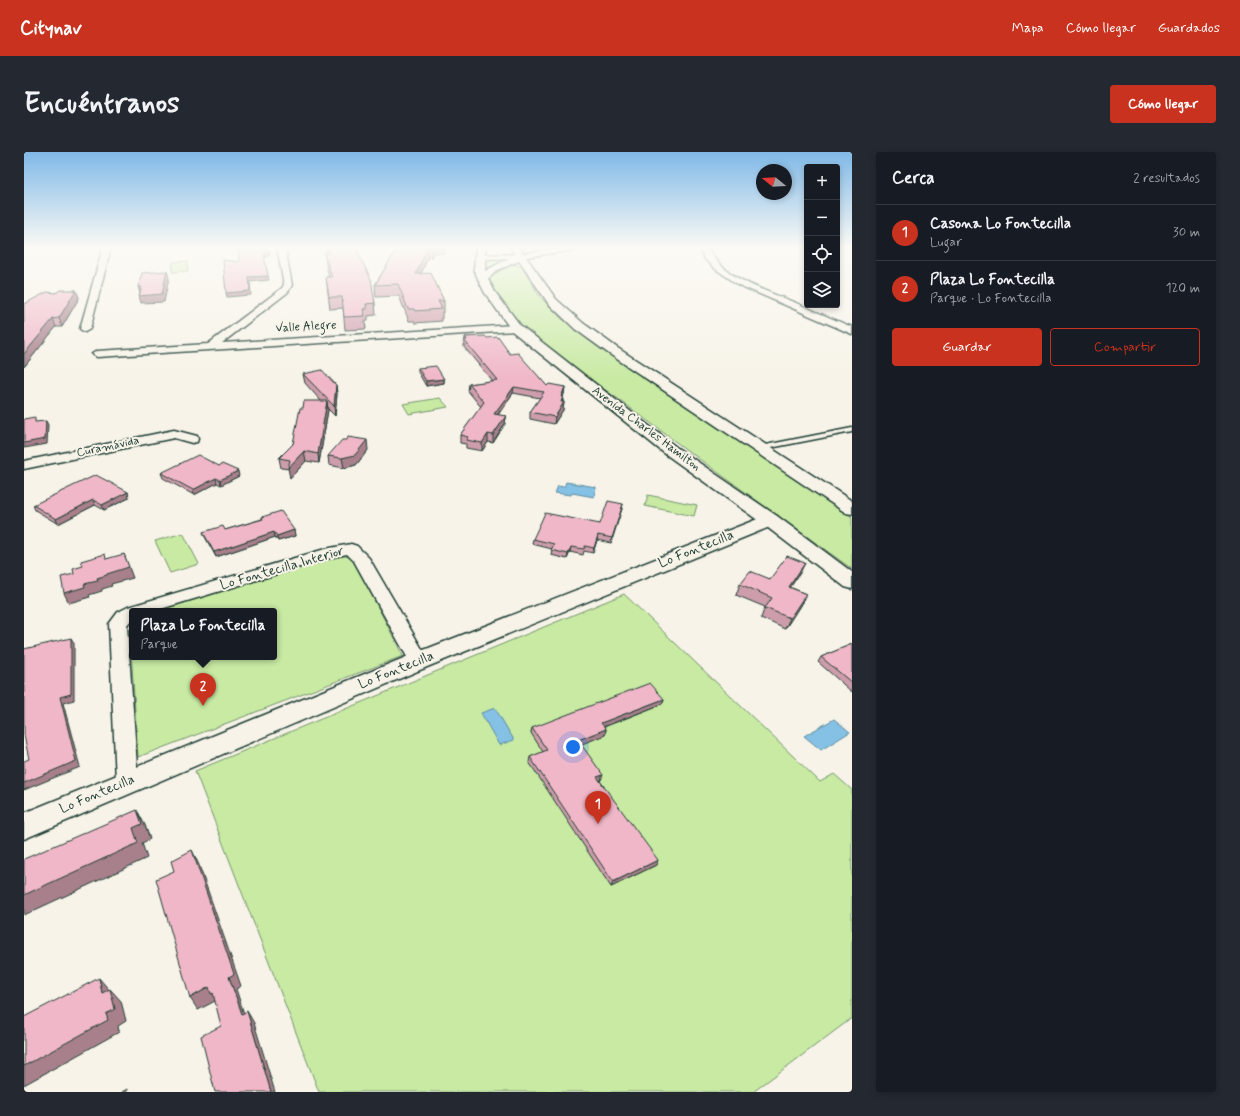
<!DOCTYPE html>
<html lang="es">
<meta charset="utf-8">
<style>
:root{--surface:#171b24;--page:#242831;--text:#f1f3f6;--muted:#9ea1a6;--line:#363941;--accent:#c8321e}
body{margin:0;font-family:Mynerve,sans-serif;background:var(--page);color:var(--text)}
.controls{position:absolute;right:12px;top:12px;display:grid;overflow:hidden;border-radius:4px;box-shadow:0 2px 6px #0003}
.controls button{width:36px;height:36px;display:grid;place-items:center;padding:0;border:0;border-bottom:1px solid var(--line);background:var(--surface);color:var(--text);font:20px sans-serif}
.compass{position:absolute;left:732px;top:12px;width:36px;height:36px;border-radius:50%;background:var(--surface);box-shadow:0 2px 6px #0003;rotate:288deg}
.you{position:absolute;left:549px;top:595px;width:14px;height:14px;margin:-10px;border:3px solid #fff;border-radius:50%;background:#1a73e8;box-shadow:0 0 0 6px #1a73e833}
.badge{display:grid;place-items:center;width:26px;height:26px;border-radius:50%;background:var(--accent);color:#fff;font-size:13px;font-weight:700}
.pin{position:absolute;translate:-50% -33px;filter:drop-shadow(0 1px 2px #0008)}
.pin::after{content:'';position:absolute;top:21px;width:14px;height:12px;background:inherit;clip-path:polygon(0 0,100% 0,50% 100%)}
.popup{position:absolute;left:105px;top:456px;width:148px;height:52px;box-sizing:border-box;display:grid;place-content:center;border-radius:4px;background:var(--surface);filter:drop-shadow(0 1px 3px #0005);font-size:13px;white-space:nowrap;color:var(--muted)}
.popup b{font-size:15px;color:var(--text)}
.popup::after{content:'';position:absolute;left:50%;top:100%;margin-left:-8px;border:8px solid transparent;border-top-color:var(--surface)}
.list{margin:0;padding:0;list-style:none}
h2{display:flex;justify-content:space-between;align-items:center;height:52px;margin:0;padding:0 16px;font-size:17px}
h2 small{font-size:13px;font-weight:400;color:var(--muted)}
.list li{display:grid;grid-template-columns:26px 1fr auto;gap:12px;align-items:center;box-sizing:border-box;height:56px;padding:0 16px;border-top:1px solid var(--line)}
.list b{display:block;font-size:15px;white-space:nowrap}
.list p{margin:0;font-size:13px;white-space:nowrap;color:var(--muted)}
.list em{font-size:13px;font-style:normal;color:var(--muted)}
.actions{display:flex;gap:8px;padding:12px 16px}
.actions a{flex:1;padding:9px 0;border:1px solid var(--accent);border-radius:4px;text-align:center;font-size:14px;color:var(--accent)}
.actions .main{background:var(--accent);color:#fff}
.icon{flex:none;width:22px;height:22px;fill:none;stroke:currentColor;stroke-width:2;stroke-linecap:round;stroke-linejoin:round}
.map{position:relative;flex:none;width:828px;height:940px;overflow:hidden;border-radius:4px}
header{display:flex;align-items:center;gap:24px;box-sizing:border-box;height:56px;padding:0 20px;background:var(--accent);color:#fff}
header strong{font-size:19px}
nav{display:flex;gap:22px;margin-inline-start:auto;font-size:14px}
.intro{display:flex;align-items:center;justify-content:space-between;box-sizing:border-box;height:96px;padding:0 24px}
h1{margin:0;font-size:28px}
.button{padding:10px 18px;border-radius:4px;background:var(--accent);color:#fff;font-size:14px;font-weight:700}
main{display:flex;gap:24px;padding:0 24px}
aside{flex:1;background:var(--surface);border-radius:4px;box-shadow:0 2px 6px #0003}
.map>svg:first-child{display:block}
.green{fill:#c8eaa3;stroke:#74946c}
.water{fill:#85c0e5;stroke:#5c8c9e}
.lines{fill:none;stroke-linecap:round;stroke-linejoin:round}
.service-casing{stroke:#1f3d34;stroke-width:3}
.minor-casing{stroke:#1f3d34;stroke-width:3}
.tertiary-casing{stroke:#1f3d34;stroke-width:3}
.secondary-casing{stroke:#1f3d34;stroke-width:3}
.service{fill:#f7f3e8;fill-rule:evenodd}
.minor{fill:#f7f3e8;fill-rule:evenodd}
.tertiary{fill:#f7f3e8;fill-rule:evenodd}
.secondary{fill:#f7f3e8;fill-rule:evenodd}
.wall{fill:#ce9dac;stroke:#1f3d34}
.shaded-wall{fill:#a8808c;stroke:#1f3d34}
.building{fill:#f0b7c8;stroke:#1f3d34}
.labels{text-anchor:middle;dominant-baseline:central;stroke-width:4;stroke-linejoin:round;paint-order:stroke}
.far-street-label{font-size:12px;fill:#1f3d34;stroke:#f7f3e8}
.street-label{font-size:14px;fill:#1f3d34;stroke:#f7f3e8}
</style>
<header>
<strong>Citynav</strong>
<nav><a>Mapa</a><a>Cómo llegar</a><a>Guardados</a></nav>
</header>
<div class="intro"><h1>Encuéntranos</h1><a class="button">Cómo llegar</a></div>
<main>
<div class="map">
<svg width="828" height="940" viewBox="0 0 828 940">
<rect width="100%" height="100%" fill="#f7f3e8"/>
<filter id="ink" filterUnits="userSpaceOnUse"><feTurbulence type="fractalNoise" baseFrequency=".025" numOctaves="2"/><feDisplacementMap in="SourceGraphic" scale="8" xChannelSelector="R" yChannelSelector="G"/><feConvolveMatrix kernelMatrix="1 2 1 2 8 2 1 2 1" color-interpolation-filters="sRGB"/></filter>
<g filter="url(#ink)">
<path class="green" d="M486 106 482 110 498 115 516 145 538 167 583 200 828 365V417L660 296 593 246 514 192 499 176 472 140 464 125 463 109 468 107Z
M164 109V119L148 120 149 110Z
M416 246 424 255 385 262 379 252Z
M624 343 673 353 670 364 621 354Z
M159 381 175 412 146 421 131 389Z
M316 404H322L330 408 379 504 114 605 106 481 108 472V505H250V459H133Z
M600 442 796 630 810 622 828 638V866L729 940H295L171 619Z"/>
<path class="water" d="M542 330 572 335 570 345 548 341 547 343 531 341 534 334 540 335Z
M471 556 490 588 475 593 457 561Z
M810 567 826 580 797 598 780 584Z"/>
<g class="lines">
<defs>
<path id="service" d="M828 276V280L736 298 733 296 736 294Z"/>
<path id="minor" d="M79 95H87L66 177 61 180 56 177Z
M253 95H261L268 133 264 140 198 191 492 173 497 176 492 179 73 205 68 202 73 199 184 192 258 136 260 133Z
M542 95H561L557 97 496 106 457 107 453 105 457 103 496 102Z
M675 95H683C699 127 740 138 772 151 790 159 809 167 828 175V182L715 133 690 116 681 107Z
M150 278 173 284 174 287 173 290 168 291 150 286 0 317V309Z
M327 392 333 394 345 406 405 509 402 514 395 516 388 514 330 409 323 402 309 405 130 459H108V467L103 473 114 629 111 636 103 639 95 636 92 629 85 472 94 460 104 455 301 397Z"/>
<path id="tertiary" d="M746 362 753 364 755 368 753 372 403 515 0 687V661L387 503Z"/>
<path id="secondary" d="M452 95H461V119L491 103 486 95H495L532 147 559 171 592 195 828 349V362L822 361 584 201 551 177 524 151 495 109 474 118 464 127 471 140 496 173 652 295 753 364 828 420V437L821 435 739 372 640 301 488 179 461 141 454 127 450 117Z"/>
</defs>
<use href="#service" class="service-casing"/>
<use href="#minor" class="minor-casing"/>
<use href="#tertiary" class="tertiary-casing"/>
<use href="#secondary" class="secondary-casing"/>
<use href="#service" class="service"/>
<use href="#minor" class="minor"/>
<use href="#tertiary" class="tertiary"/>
<use href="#secondary" class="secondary"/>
</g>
<path class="wall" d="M301 95H334V102L351 151 352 163 344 164V169H341L342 177 321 178 319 156 306 157 302 125H305L302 112 300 101H303Z
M374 95H421V101H409L407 106 404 105 397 122 420 149V160H418V169L391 171V169H385L375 144 352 145 351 133Z
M52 138 55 146 38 175H32L0 215V152L32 141Z
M441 185 463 186 486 202 523 234 541 235 540 242 539 245V250H540L539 258 530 272 506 267V260L516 246 489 241 474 263 482 264 481 272 469 291 464 290 458 299 442 296V292L436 291V283L457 255 444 239 445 232 468 229 440 195V188H441Z
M394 216 420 227V231L402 234 394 220Z
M279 222 312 233 313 242 311 264 303 256 304 258 295 311 282 309 266 326 265 317 257 316 255 306 269 292 279 256 297 249 281 231Z
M344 298 332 313 320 316 305 313 304 304Z
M195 314 215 324 197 333 193 331 170 343 139 326 137 321Z
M104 340 105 346 80 358 71 353 34 372 11 358 9 353Z
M599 352 587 391 573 388 569 401 560 399 559 403 546 400 543 407 527 403 528 397 508 392 509 387 576 372Z
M238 365 270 378 271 384 254 389 251 385 192 405 181 385 179 380 201 378 238 367Z
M776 421 766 435 782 442 777 452 761 477 737 466 741 455 712 443 716 432Z
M828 492V540L794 510 797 505Z
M640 547 638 552 580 575 582 577 581 583 557 592 577 628 576 629 632 713 587 735 505 610 506 605 519 600 507 581 508 576Z"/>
<path class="shaded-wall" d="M331 95H334L335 105Z
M404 95V105L392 133V122Z
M407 95H409V101L407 106Z
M246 99V103L241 106 240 103Z
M143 119 145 126 140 150 117 151 115 144Z
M244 124 245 128 226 130 227 143 203 145 202 141 225 125Z
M114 135H118L116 142Z
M52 138 55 146 38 175 35 166Z
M29 167 32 175 0 215V202Z
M420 227V231L402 234V229Z
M312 233 313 242 311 264 310 254Z
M490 235 489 241 469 269 470 262Z
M541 235 540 242 538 248 539 245 538 252 536 257 537 245Z
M303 249 304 258 295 311 294 302Z
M540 250 539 258 530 272 531 265Z
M482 264 481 272 469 291V283Z
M22 269 24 273 23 292 0 296V291Z
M464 282V290L458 299V291Z
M343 288 344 298 332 313 320 316 318 306Z
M280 299 282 309 266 326 264 316Z
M214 319 215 324 197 333 196 328Z
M192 326 193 331 170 343 169 338Z
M104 340 105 346 80 358 78 353Z
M69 348 71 353 34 372 32 367Z
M599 352 598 357 587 391 588 386Z
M270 378 271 384 254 389 253 384Z
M250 380 251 385 192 405 190 400Z
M574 383 573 388 569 401 570 396Z
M547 395 546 400 543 407 544 402Z
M100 402 109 426 87 432 88 434 78 437V439L65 443 66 445 45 451 40 441 60 432 83 422Z
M781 411 776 421 760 445 765 435Z
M782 442 777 452 761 477 766 466Z
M47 486 50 491V548L39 551 56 615 0 638V631L36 545Z
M640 547 638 552 576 576 577 571Z
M582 577 581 583 553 594 554 588Z
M579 623 577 628 572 630 573 625Z
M113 658 121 673 126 687 118 691 123 706 0 763V743L109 676Z
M168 698 175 713 217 834 212 837 224 874 218 862 205 825Z
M634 708 632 713 587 735 589 730Z
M75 826 86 839 78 841Z
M185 835 196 854 191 849 174 858 166 846Z
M86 837 97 849 102 869 94 874 95 880 0 933V914L82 862Z
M223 859 230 871 251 940H247Z"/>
<path class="building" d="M214 95H241L243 99H246L240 103 244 124 225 125 226 139 202 141 199 108 215 110Z
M304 95H334H331L347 127 351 151 342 152 343 157H339L341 164 320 165 318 145H305L302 125H308L300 101H306Z
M374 95H407H404L392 122 407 121 420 149H414L418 157 391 159 390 157H384L374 132 351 133Z
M143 119 138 142 115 144 118 135H114L118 121Z
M36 138H52L35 166 29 167 0 202V152L23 140 32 141Z
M461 184 463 186 474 185 486 202 494 201 523 234 525 232 541 235 537 245H539L537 250H540L531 265 506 260 520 240 490 235 470 262 482 264 469 283 464 282 458 291 442 288 444 285 436 283 460 250 445 232 473 228 440 188H443L441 185Z
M412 214 420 227 402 229 394 216Z
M298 218 312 233 310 254 279 222Z
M280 249H303L294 302 280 299 264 316 266 308 255 306 269 292 276 256H279Z
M11 265V270L22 269 21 287 0 291V267Z
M324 285 343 288 331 303 318 306 304 304 318 288H322Z
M174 303 195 314 198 312 214 319 196 328 192 326 169 338 137 321Z
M72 323 104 340 78 353 69 348 32 367 9 353Z
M584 349 599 352 588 386 574 383 570 396 561 394 560 397 547 395 544 402 527 398 530 392 509 387 521 361 576 372Z
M257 359 270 378 253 384 250 380 190 400 179 380 199 374 201 378 239 367 238 365Z
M81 402 82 407 100 402 105 415 83 422V423L73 426 74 429 60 432 61 435 40 441 37 425 50 422 49 417 59 414 57 409Z
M763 404 781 411 765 435 782 442 766 466 741 456 748 446 716 432 726 419 746 427Z
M47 486V542L36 545 52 609 0 631V609L5 607 0 583V497Z
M828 492V531L797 505Z
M626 531 640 547 577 571 582 577 554 588 579 623 573 625 634 708 589 730 506 605 523 598 508 576Z
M113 658 118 672 109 676 114 691 0 743V707Z
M168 698 210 822 205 825 218 862 223 859 247 940H191L177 884 197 874 189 841 187 842 185 835 166 846 132 727 150 719 147 709Z
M75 826 78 841 86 837 91 857 82 862 84 868 0 914V865Z
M103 937V940H98Z"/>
</g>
<linearGradient id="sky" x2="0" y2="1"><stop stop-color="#80b9e7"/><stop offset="0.42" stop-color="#fbfaf5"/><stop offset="1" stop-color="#fbfaf5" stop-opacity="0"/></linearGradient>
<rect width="828" height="227" fill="url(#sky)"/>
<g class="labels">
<g class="far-street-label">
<text transform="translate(282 175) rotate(-3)">Valle Alegre</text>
<text transform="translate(622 277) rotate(37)">Avenida Charles Hamilton</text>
<text transform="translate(84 295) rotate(-12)">Curamávida</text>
</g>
<g class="street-label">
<text transform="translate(672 397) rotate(-22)">Lo Fontecilla</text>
<text transform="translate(258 416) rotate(-16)">Lo Fontecilla Interior</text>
<text transform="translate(372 518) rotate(-22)">Lo Fontecilla</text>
<text transform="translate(73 642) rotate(-23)">Lo Fontecilla</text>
</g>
</g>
</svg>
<div class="controls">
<button>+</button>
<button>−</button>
<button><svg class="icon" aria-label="locate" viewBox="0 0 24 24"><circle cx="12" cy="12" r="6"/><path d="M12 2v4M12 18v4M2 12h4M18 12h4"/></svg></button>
<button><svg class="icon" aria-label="layers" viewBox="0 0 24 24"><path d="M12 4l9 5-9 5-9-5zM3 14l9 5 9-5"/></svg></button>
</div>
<svg class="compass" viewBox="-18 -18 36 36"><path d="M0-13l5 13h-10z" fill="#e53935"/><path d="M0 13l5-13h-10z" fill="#9ea1a6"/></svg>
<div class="you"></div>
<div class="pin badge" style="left:574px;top:672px">1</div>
<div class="pin badge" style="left:179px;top:554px">2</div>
<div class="popup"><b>Plaza Lo Fontecilla</b>Parque</div>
</div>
<aside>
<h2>Cerca<small>2 resultados</small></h2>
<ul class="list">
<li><span class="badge">1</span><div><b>Casona Lo Fontecilla</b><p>Lugar</p></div><em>30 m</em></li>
<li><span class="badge">2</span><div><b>Plaza Lo Fontecilla</b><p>Parque · Lo Fontecilla</p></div><em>120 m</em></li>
</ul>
<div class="actions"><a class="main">Guardar</a><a>Compartir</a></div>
</aside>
</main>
